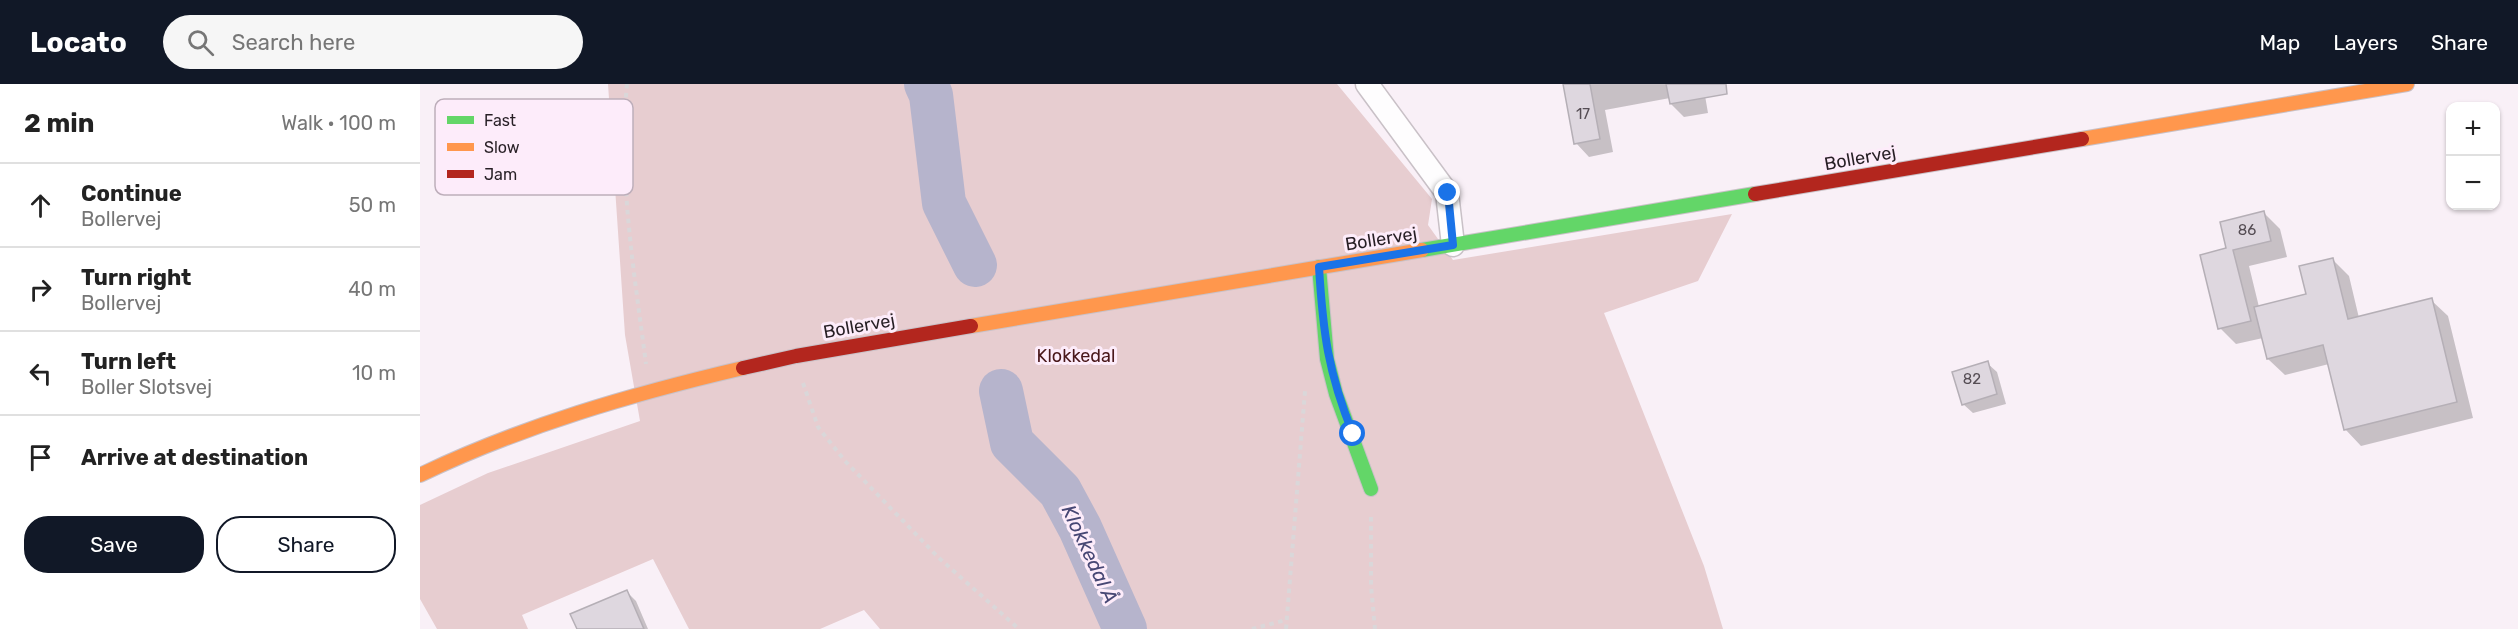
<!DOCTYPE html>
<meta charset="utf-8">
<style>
:root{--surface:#fff;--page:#f6f6f6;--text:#222;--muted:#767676;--line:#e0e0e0;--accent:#111827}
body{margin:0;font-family:Rubik,sans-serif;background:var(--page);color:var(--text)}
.controls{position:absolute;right:18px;top:18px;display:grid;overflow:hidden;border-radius:12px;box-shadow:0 2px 4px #0004}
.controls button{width:54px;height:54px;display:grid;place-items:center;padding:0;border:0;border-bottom:2px solid var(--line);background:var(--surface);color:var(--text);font:30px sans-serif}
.stop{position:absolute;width:18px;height:18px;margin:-14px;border:4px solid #1a73e8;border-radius:50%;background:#fff}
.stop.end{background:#1a73e8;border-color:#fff;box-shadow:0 2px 6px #0008}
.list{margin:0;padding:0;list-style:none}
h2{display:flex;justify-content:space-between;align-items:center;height:78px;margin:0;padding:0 24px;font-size:26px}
h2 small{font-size:20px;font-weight:400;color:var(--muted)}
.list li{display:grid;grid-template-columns:39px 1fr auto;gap:18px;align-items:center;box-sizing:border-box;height:84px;padding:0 24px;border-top:2px solid var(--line)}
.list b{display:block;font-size:22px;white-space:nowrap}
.list p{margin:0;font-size:20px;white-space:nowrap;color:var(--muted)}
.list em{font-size:20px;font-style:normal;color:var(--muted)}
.actions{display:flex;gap:12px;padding:18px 24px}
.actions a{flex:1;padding:14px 0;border:2px solid var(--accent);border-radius:24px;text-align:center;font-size:21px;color:var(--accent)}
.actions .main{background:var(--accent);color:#fff}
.icon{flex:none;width:33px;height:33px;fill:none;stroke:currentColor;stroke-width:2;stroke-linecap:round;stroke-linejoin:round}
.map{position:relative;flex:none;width:2098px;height:545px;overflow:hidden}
header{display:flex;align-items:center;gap:36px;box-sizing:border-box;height:84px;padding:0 30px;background:var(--accent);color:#fff}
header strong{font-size:28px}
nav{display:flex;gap:33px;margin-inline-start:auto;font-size:21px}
.search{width:420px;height:54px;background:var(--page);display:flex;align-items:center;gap:15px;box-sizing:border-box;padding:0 21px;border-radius:33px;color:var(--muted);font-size:22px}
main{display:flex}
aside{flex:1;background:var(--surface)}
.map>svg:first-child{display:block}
.forest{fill:#e7cdd0}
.shadow{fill:#0003}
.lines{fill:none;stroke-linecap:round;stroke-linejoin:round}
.river{stroke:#b6b4cc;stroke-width:44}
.building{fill:#ded7df;stroke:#b5afb6;stroke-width:1.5}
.street-casing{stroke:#c9c1c7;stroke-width:25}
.fast-casing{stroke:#c9c1c7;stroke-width:16}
.slow-casing{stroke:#c9c1c7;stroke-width:16}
.jam-casing{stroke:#c9c1c7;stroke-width:16}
.path{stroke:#dad7d9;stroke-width:4;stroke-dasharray:4.5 4.5;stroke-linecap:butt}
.street{stroke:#fefdfe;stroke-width:22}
.fast{stroke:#63d668;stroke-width:14}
.slow{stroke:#ff974d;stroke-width:14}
.jam{stroke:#b3261e;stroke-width:14}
.route{stroke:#1a73e8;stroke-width:8}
.labels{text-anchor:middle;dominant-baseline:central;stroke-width:6;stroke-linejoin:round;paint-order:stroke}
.number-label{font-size:15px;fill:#554d54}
.street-label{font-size:18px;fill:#271f25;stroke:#fdecfa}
.park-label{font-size:18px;fill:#49171a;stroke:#fdecfa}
.water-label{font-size:20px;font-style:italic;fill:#474774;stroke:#fdecfa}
.key{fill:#fdecfa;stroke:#bdaeba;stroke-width:1.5}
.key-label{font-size:16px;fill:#271f25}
</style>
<header>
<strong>Locato</strong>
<div class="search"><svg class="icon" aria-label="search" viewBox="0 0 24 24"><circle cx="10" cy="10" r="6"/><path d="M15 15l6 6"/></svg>Search here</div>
<nav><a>Map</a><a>Layers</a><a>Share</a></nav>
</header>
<main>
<aside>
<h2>2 min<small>Walk · 100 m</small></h2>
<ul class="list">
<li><svg class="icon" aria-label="ahead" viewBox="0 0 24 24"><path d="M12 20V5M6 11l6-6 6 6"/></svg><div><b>Continue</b><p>Bollervej</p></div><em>50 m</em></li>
<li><svg class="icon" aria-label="right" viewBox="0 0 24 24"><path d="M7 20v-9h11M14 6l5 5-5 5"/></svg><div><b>Turn right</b><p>Bollervej</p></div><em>40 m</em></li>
<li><svg class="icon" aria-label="left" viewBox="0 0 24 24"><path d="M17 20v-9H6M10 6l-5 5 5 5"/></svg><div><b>Turn left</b><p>Boller Slotsvej</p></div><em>10 m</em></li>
<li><svg class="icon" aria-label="arrive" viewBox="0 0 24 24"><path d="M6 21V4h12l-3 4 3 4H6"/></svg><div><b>Arrive at destination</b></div></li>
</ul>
<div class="actions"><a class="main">Save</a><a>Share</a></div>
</aside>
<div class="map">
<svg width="2098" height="545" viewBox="0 0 2098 545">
<rect width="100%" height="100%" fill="#f9f0f7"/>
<path class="forest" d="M188 0H917L1012 115 1008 141 1033 176 1312 130 1278 197 1184 229 1284 482 1303 545H460L444 526 400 545H269L233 475 102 531 108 545H17L0 515V421L68 389 220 337 205 251Z"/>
<path class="shadow" d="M1145 0H1283L1288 29 1264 33 1251 20 1250 14 1185 26 1193 68 1169 73 1156 59Z
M1844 129 1860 145 1867 173 1829 182 1839 223 1888 211 1912 175 1929 192 1939 234 2011 216 2028 232 2053 334 1941 362 1925 345 1909 280 1865 291 1848 275 1843 254 1816 260 1800 244 1808 165Z
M1567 279 1577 288 1586 320 1553 329 1543 320Z
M206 507 216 517 228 545H158Z"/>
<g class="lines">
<path class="river" d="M506 0 511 11 524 119 555 181
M581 307 592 359 640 407 660 444 705 545"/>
</g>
<path class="building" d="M1143 0H1170L1180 55 1154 60Z
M1246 0H1306L1307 10 1250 20Z
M1844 127 1851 157 1813 166 1831 237 1798 245 1780 171 1806 164 1800 138Z
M1913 174 1928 235 2012 214 2037 318 1924 346 1903 261 1847 275 1834 223 1886 210 1879 182Z
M1568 277 1577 310 1542 321 1532 288Z
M207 506 224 545H157L150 530Z"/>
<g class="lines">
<defs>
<path id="street" d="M947 0 1027 109 1033 161"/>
<path id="fast" d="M1002 166 1335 110
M899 183 907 275 916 310 951 405"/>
<path id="slow" d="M1662 55 1987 0
M551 242 1002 166
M0 391C102 342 212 310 323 284"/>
<path id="jam" d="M1335 110 1662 55
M323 284 376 272 551 242"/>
</defs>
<use href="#street" class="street-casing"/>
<use href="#fast" class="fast-casing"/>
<use href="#slow" class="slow-casing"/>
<use href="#jam" class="jam-casing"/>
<path class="path" d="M207 0C198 93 214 187 226 280
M383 299 398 343 425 377 519 474 599 545
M951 433V502L955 545
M832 545 866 536
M866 545 885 307"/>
<use href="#street" class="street"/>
<use href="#fast" class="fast"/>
<use href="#slow" class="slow"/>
<use href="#jam" class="jam"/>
</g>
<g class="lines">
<path class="route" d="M933 350C908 288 903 249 899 183L1033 161 1028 109"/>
</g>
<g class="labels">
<g class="number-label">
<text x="1163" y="30">17</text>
<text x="1827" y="146">86</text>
<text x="1552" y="295">82</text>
</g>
<g class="street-label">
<text transform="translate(1440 74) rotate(-10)">Bollervej</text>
<text transform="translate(961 155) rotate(-9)">Bollervej</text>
<text transform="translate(439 242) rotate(-10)">Bollervej</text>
</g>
<g class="park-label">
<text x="656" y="272">Klokkedal</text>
</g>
<g class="water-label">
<text transform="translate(670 470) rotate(65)">Klokkedal Å</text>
</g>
</g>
<rect x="15" y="15" width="198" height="96" rx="9" class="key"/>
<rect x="27" y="32" width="27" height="8" fill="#63d668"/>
<rect x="27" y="59" width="27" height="8" fill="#ff974d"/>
<rect x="27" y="86" width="27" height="8" fill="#b3261e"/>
<g class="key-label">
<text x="64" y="42">Fast</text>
<text x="64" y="69">Slow</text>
<text x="64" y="96">Jam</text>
</g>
</svg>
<div class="controls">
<button>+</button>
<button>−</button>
</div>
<div class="stop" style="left:933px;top:350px"></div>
<div class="stop end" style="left:1028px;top:109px"></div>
</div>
</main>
